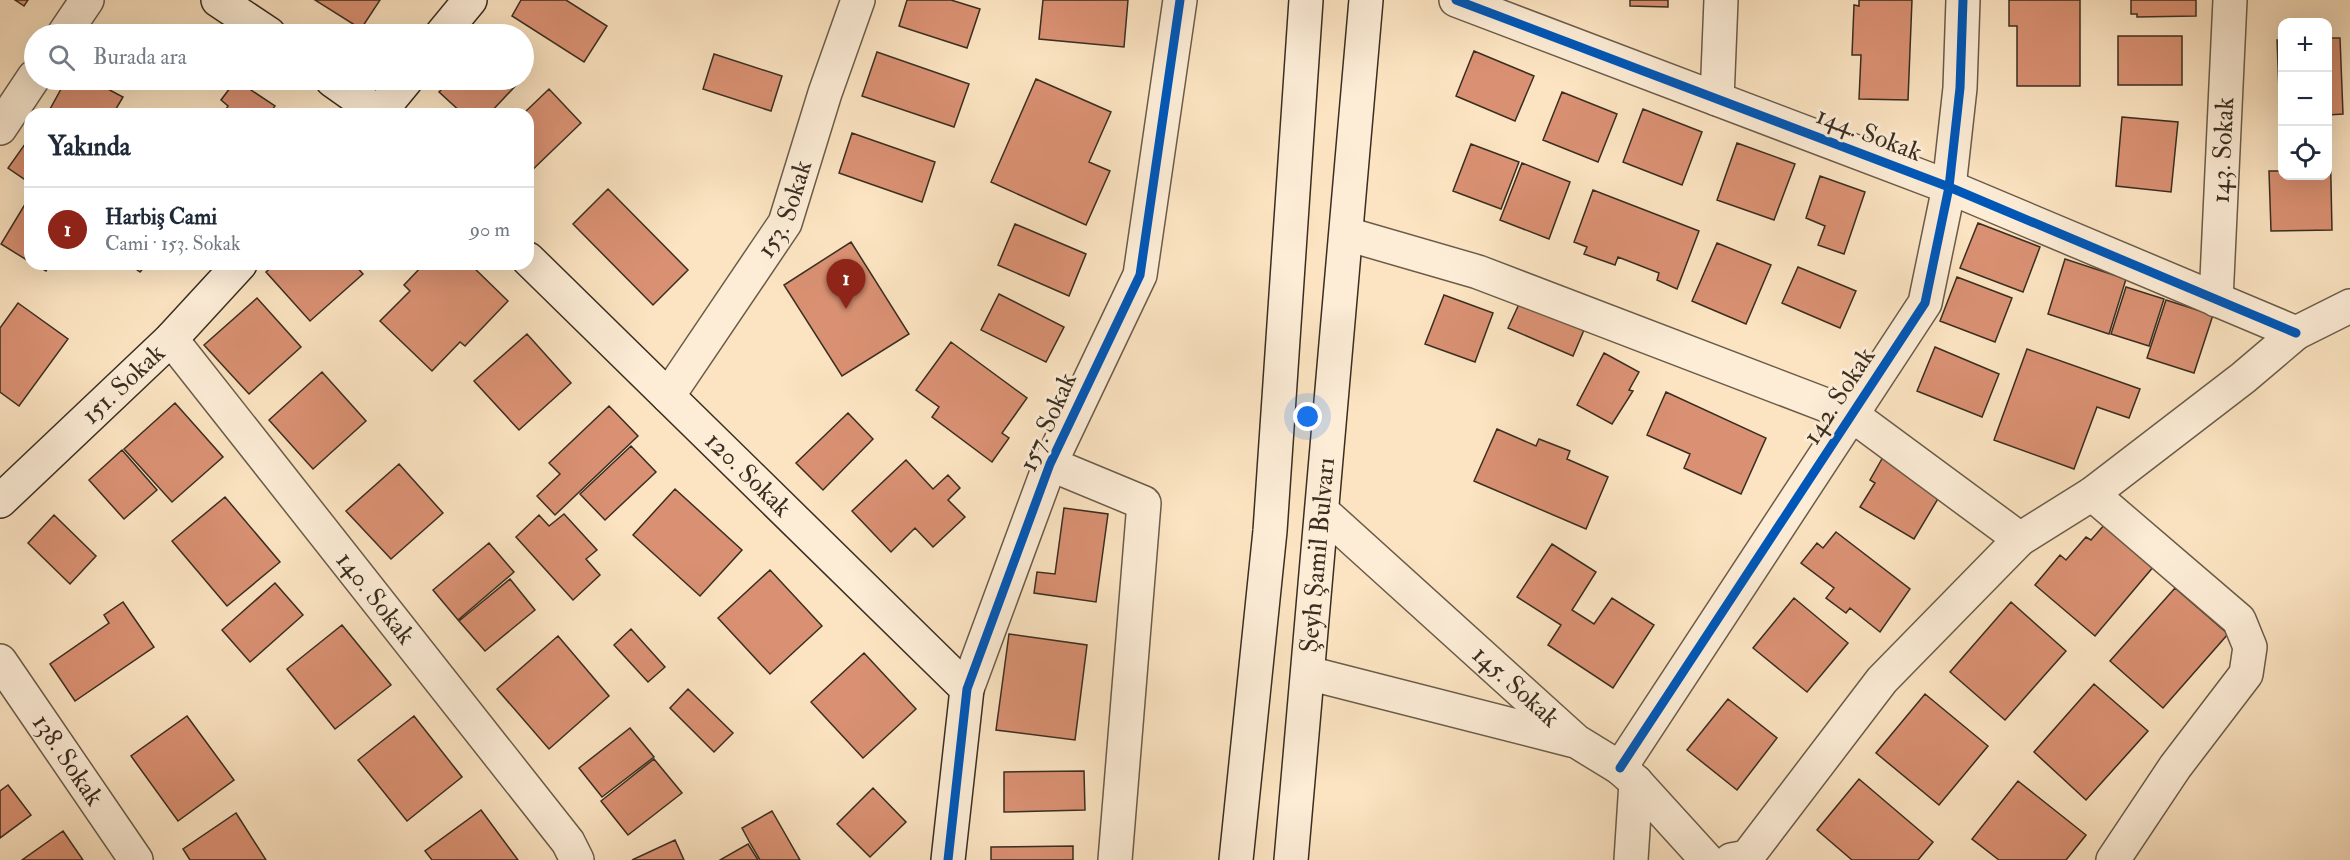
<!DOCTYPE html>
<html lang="tr">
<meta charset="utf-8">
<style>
:root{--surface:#fff;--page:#f2f2f3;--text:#1f2937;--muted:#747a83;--line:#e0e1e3;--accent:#8f2418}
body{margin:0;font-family:"IM FELL Double Pica",serif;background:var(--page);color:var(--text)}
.controls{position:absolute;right:18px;top:18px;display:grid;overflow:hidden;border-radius:12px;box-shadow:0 6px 24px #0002}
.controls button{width:54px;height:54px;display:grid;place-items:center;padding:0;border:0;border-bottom:2px solid var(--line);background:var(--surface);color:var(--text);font:30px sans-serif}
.you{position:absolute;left:1308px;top:417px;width:21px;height:21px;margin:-15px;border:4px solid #fff;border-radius:50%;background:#1a73e8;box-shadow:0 0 0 9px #1a73e833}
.badge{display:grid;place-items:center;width:39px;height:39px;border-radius:50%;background:var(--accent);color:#fff;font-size:20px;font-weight:700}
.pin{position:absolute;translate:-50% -50px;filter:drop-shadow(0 2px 3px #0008)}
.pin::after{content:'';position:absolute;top:32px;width:21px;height:18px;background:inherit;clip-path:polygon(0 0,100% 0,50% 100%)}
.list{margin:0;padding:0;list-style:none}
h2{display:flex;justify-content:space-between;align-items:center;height:78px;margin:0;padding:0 24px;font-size:26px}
h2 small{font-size:20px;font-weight:400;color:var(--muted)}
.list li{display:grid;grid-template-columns:39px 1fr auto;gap:18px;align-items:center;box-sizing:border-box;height:84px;padding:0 24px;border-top:2px solid var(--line)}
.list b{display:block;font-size:22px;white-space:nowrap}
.list p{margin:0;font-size:20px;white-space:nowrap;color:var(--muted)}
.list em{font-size:20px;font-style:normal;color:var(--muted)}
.icon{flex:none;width:33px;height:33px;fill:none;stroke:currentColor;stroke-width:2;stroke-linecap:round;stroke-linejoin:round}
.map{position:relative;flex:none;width:2350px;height:860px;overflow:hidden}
.search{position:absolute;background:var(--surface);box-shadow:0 6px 24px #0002;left:24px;top:24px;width:510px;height:66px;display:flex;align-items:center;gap:15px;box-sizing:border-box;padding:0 21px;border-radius:33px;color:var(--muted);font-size:22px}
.panel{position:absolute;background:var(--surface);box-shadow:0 6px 24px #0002;left:24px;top:108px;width:510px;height:162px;border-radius:18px}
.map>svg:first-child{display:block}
.building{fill:#da9173;stroke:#392e21;stroke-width:1.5}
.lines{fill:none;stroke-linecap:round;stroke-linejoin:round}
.street-casing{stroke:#6a5c49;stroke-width:36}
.secondary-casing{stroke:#392e21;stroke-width:36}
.street{stroke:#fdedd7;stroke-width:33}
.secondary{stroke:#fdedd7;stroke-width:33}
.cycleway-casing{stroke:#fdedd7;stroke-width:13}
.cycleway{stroke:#0057b8;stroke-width:9}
.labels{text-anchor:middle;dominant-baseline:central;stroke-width:6;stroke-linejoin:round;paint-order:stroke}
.street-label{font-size:26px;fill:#392e21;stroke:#fdedd7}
</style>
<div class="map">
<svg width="2350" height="860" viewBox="0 0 2350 860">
<rect width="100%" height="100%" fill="#fce4c2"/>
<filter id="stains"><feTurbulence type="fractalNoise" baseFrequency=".00333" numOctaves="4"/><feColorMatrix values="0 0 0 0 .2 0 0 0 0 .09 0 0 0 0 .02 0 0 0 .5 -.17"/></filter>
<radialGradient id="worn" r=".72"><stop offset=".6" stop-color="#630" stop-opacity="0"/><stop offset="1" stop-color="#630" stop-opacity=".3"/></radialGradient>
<path class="building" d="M15 0H28L24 6Z
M315 0H380L361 29Z
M521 0H566L607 26 584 62 512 16Z
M907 0H951L980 9 967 48 899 26Z
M1043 0H1128L1124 47 1039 39Z
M1630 0H1668V7L1630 6Z
M1859 0H1912L1908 100 1859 99 1861 55H1852L1854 5 1859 6Z
M2009 0H2080V86H2017V26H2009Z
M2131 0H2196V16L2137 17V14H2131Z
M2118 36H2182V85H2118Z
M2328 38H2340L2343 114 2328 115Z
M2277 40H2282V116H2280Z
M1474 51 1534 76 1515 121 1456 96Z
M877 52 969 84 954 127 862 96Z
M714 54 782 76 771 111 703 89Z
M524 62 531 69 524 77Z
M1036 79 1111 112 1089 162 1110 171 1086 225 991 182Z
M66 80H91L123 97 113 114H54L49 111Z
M236 80 275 106 269 114H223L228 106 221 100Z
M451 80H521L489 114H463L439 92Z
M549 89 581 123 528 174V114H523Z
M1562 92 1617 114 1598 162 1543 140Z
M1643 109 1702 132 1682 185 1623 162Z
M2122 117 2178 122 2171 192 2116 186Z
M852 133 935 162 922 202 839 173Z
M30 137V183L8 168Z
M2328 137H2330L2332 230 2271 231 2269 171H2282V176H2328Z
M1737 143 1795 164 1774 220 1717 200Z
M1471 144 1519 162 1501 209 1453 191Z
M1522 163 1570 182 1549 239 1500 220Z
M1820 176 1865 192 1844 254 1818 245 1825 226 1806 218Z
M608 189 688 270 653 305 573 224Z
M1593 190 1699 231 1677 289 1657 280 1659 273 1618 257 1615 265 1584 254 1587 247 1574 242Z
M30 196V262L1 244Z
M1978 223 2040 247 2023 292 1960 268Z
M1015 224 1086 254 1069 296 998 265Z
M851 242 909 334 842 376 784 285Z
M1717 243 1771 265 1746 324 1692 301Z
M2065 259 2126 279 2109 334 2048 314Z
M34 264H50L46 271Z
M129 264H147L140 272Z
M275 264H354L363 274 310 321 266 272Z
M424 264H470L508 301 465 346 460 342 432 371 380 321 410 291 404 285Z
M1798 267 1856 291 1840 328 1782 303Z
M1957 277 2012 298 1995 342 1940 321Z
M2126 287 2164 299 2149 346 2111 334Z
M999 294 1064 327 1046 362 981 330Z
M1444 295 1493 313 1475 362 1425 344Z
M257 298 301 347 249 394 204 345Z
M2166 300 2213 315 2194 373 2147 358Z
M1520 302 1584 330 1573 356 1508 328Z
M18 303 68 339 19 406 0 392V328Z
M527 334 571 383 519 430 474 381Z
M951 342 1027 398 1002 433 1009 438 992 462 932 417 939 407 916 390Z
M1935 347 1999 374 1982 417 1917 391Z
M2027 349 2140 389 2129 418 2097 407 2074 469 1994 440Z
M1604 353 1639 372 1629 390 1633 391 1612 424 1577 405Z
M322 372 366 421 313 469 269 420Z
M1666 392 1766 438 1741 494 1684 468 1690 454 1647 435Z
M175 403 223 457 172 502 124 449Z
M609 406 638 436 555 515 537 496 560 474 549 463Z
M848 413 873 439 823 490 796 463Z
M1497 429 1536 446 1539 439 1570 451 1567 459 1608 477 1586 529 1474 481Z
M631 446 656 472 605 520 580 494Z
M122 450 157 490 124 519 89 480Z
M1883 457 1942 492 1914 539 1860 507 1875 483 1870 480Z
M906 460 933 489 948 475 960 488 948 500 965 517 933 547 915 528 891 552 852 511Z
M399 464 443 513 391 559 346 511Z
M675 489 742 550 700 596 633 535Z
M225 497 280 562 227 606 172 541Z
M1064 508 1108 514 1096 602 1034 593 1037 572 1055 574Z
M564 514 597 550 586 559 600 575 573 600 516 537 539 515 549 526Z
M54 515 96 556 70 584 28 543Z
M2105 524 2154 566 2095 636 2035 585 2060 555 2066 560 2086 537 2091 540Z
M1836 532 1910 589 1880 632 1850 608 1846 613 1826 598 1834 588 1801 563 1817 543 1823 548Z
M489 543 514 572 458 620 433 590Z
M1552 544 1596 572 1572 610 1594 624 1612 598 1654 625 1613 688 1548 645 1561 625 1517 597Z
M770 570 822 626 770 674 718 618Z
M510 579 535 610 485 651 459 621Z
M275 583 303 615 250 662 222 630Z
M2175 588 2228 634 2163 708 2110 661Z
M1794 598 1848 643 1807 692 1753 648Z
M123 602 154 647 75 701 50 664 109 623 104 615Z
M2011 602 2066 651 2005 720 1950 672Z
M342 625 391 685 335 729 287 669Z
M631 629 665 667 648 682 614 645Z
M1009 634 1087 645 1075 740 996 730Z
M558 636 609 696 549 749 497 689Z
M864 653 916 709 863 758 811 702Z
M2094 684 2148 731 2086 800 2034 752Z
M688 689 733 733 714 752 670 708Z
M1925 694 1988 746 1939 805 1876 753Z
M1728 699 1777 738 1737 790 1687 750Z
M187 716 234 780 178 821 131 756Z
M414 716 462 777 407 821 358 760Z
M630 728 654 757 602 797 579 768Z
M654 759 682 793 628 835 601 801Z
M1084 771 1085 810 1004 812V772Z
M1859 779 1933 842 1918 860H1852L1817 830Z
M2018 781 2086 835 2066 860H1999L1972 839Z
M8 785 31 815 0 838V791Z
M873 788 906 822 870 857 837 824Z
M481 810 518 860H432L425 851Z
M772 811 800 860H760L750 843 742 828Z
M236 813 266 860H190L183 849Z
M63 831 83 860H22Z
M675 840 684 860H632Z
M748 844 758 860H720Z
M1073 846V860H991V847Z"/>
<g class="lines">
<defs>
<g id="street">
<path d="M1456 0 1949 187 2296 333"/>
<path d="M64 34 87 0"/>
<path d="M1717 99 1721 0"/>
<path d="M0 128 34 77"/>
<path d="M1347 234 1478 272 1852 415 2020 539"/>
<path id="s1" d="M2216 300 2230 0"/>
<path id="s2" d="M171 339 568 842 577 860"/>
<path id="s3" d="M668 396 785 223 825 93 858 0"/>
<path d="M1050 464 1144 503 1115 860"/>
<path d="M2092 494 2239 620 2250 647 2246 674 2175 767 2113 860"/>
<path id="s4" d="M1323 512 1576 741 1620 768 1636 782 1707 860"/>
<path id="s5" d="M0 661 136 860"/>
<path d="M1308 673 1571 740"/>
<path d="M967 689 1050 464 1140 275 1180 0"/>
<path d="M1620 768 1925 303 1949 187 1960 88 1963 0"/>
<path d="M1631 860 1636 782"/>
<path d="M1731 860 1747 857 1882 680 2020 539 2092 494 2243 378 2296 333 2350 306"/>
</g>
<g id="secondary">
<path d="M218 0 269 34"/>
<path d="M442 34 470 0"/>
<path d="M332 80 380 114"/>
<path d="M378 114 406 80"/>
<path id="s6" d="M528 259 967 689 948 860"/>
<path id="s7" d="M0 501 171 339 240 264"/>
<path d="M1236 860 1270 531 1306 0"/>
<path id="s8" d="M1291 860 1366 0"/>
</g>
</defs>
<use href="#street" class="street-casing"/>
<use href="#secondary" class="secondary-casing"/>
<use href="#street" class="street"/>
<use href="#secondary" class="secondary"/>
<defs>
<path id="cycleway" d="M1456 0 1949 187 2296 333
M1620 768 1925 303 1949 187 1960 88 1963 0
M948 860 967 689 1050 464 1140 275 1180 0"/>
</defs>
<use href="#cycleway" class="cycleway-casing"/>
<use href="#cycleway" class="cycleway"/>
</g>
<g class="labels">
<g class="street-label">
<text transform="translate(1869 134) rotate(21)">144. Sokak</text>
<text stroke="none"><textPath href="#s1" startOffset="150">143. Sokak</textPath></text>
<text stroke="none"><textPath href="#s3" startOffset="222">153. Sokak</textPath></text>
<text stroke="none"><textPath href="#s7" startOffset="170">151. Sokak</textPath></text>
<text transform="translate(1839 396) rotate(-57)">142. Sokak</text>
<text transform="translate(1048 422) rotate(-66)">157. Sokak</text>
<text stroke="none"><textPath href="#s6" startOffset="308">120. Sokak</textPath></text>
<text stroke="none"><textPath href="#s8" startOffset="306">Şeyh Şamil Bulvarı</textPath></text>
<text stroke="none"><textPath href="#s2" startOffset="330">140. Sokak</textPath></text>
<text stroke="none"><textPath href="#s4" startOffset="260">145. Sokak</textPath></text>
<text stroke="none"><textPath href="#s5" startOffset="120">138. Sokak</textPath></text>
</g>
</g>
<rect width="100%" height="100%" filter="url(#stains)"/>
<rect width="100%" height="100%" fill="url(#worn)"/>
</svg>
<div class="controls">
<button>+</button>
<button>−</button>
<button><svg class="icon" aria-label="locate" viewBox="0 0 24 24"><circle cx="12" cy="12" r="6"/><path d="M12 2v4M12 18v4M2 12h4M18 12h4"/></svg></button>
</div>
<div class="you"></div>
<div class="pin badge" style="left:846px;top:309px">1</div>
<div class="search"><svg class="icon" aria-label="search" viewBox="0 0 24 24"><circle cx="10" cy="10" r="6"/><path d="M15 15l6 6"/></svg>Burada ara</div>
<section class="panel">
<h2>Yakında<small></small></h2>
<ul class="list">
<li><span class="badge">1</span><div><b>Harbiş Cami</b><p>Cami · 153. Sokak</p></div><em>90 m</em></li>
</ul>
</section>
</div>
